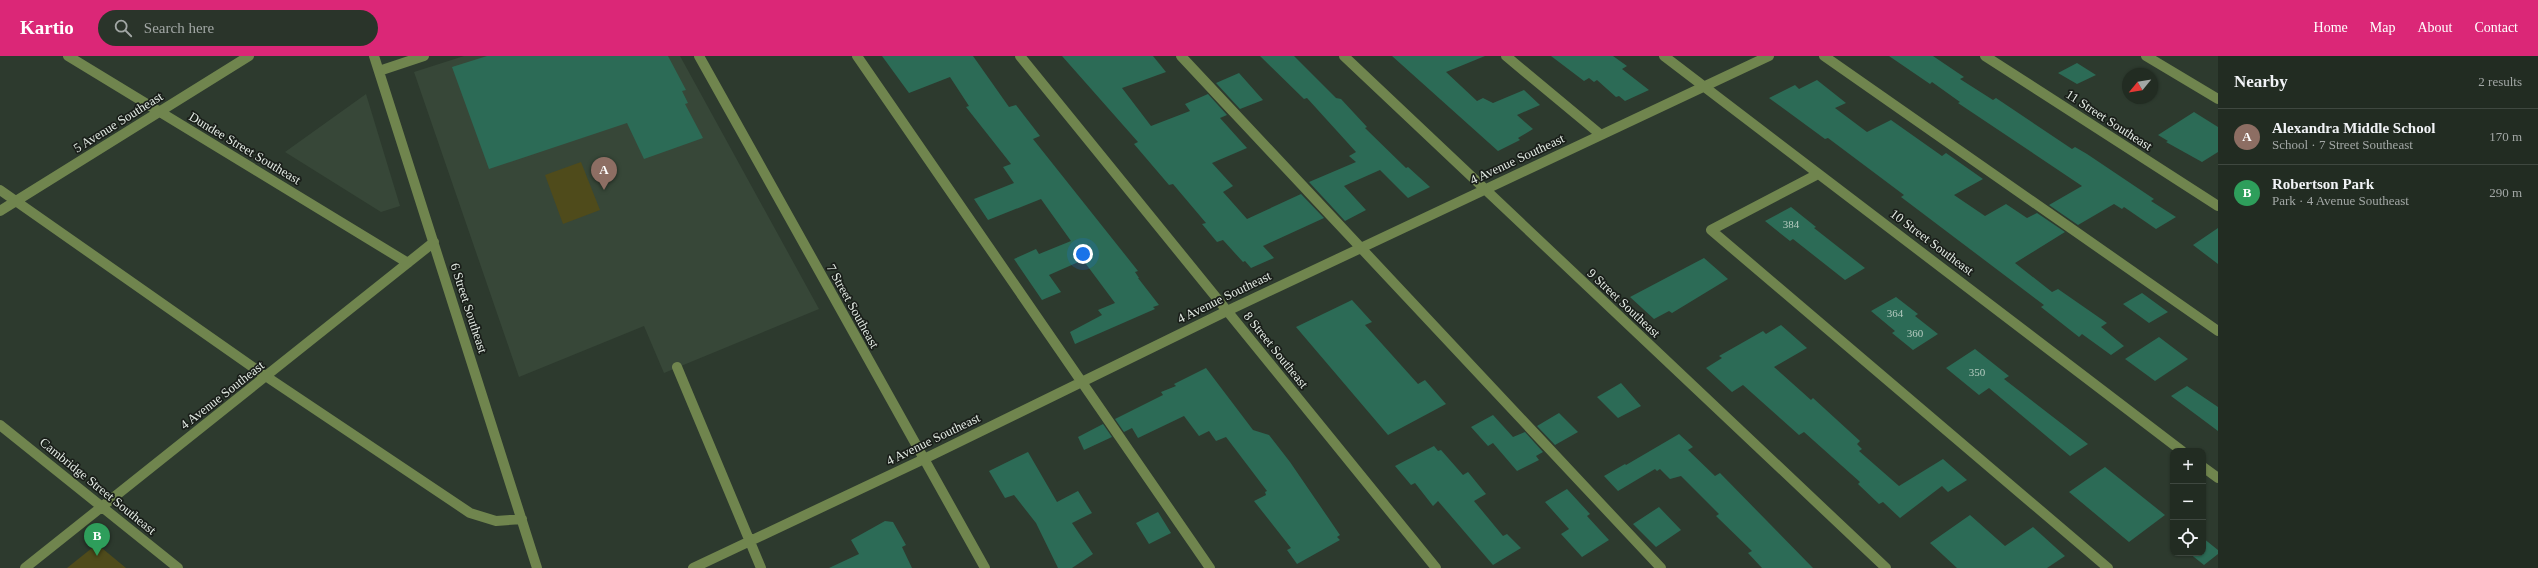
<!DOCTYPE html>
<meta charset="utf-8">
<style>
:root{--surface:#222c22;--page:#2a342a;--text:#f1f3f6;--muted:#a2a7a5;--line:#3f4840;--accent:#db2777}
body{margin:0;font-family:"Times New Roman",serif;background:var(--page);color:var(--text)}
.controls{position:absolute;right:12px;bottom:12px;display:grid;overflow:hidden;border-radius:8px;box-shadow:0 1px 3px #0004}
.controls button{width:36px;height:36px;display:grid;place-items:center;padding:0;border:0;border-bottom:1px solid var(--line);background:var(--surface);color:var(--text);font:20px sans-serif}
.compass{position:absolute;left:2122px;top:12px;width:36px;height:36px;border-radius:50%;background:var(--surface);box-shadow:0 1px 3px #0004;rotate:240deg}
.you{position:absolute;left:1083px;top:198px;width:14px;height:14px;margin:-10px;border:3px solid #fff;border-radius:50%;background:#1a73e8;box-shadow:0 0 0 6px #1a73e833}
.badge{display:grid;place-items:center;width:26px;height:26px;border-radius:50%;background:var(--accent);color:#fff;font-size:13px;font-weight:700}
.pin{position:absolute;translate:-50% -33px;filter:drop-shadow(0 1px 2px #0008)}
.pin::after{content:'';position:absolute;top:21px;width:14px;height:12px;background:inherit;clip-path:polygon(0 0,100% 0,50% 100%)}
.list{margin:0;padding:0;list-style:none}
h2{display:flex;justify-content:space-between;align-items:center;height:52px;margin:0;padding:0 16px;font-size:17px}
h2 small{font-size:13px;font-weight:400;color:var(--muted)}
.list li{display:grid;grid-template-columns:26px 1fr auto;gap:12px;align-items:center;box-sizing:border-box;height:56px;padding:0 16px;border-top:1px solid var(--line)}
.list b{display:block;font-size:15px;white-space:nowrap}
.list p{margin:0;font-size:13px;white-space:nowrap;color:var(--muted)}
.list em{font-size:13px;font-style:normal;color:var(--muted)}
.icon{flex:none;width:22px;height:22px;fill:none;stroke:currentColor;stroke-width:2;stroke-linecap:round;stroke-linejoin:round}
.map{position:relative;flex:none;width:2218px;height:512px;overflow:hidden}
header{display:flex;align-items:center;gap:24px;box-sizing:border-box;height:56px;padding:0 20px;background:var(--accent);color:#fff}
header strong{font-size:19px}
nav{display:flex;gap:22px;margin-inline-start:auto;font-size:14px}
.search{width:280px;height:36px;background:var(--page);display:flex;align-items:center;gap:10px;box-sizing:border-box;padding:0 14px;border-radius:22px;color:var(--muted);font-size:15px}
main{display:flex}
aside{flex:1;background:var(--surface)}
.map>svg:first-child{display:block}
.built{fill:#374738}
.green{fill:#4f4b1b}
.building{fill:#2c6b56}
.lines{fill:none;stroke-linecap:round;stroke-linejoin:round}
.minor{stroke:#70854e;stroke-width:10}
.labels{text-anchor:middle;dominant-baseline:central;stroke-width:3.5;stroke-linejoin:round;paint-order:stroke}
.number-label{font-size:11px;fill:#b5cbc0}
.street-label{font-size:13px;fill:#e3ebe4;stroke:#1a1f1a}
</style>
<header>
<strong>Kartio</strong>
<div class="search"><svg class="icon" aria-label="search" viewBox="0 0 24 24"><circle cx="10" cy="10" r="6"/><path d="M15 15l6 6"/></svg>Search here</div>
<nav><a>Home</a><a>Map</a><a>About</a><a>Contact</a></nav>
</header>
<main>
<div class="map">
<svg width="2218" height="512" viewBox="0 0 2218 512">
<rect width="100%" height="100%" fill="#2d3a2e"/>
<path class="built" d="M464 0H680L819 253 664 317 644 270 519 321 414 16Z
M366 38 400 150 381 156 285 96Z"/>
<path class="green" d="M581 106 600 154 563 168 545 119Z
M97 488 126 512H67Z"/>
<path class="building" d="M487 0H668L686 34 682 35 688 47 685 48 703 82 644 103 627 67 489 113 452 11Z
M882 0H973L1009 51 1016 49 1040 80 1033 83 1138 215 1135 216 1139 222H1138L1159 249 1153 251 1155 253 1075 288 1070 276 1102 259 1098 254 1115 247 1083 204 1049 219 1061 236 1042 244 1014 203 1036 193 1039 198 1071 185 1041 143 988 164 974 143 1014 127 1003 111 1011 108 966 51 969 50 950 21 909 37Z
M1062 0H1153L1166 16 1122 32 1151 70 1190 55 1185 48 1208 38 1227 59 1220 62 1247 92 1212 107 1233 130 1223 136 1247 163 1301 138 1324 162 1263 190 1274 202 1251 212 1245 205 1243 206 1223 184 1217 186 1202 168 1206 167 1173 128 1169 129 1134 88 1138 86Z
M1260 0H1294L1336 42 1341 43 1367 71 1365 72 1406 112 1408 111 1430 131 1408 142 1380 114 1344 130 1366 154 1345 165 1309 126 1356 106 1349 100 1356 96 1307 42 1304 43Z
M1392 0H1485L1446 16 1477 45 1483 42 1493 47 1524 34 1540 49 1517 59 1533 73 1518 82 1520 84 1498 95Z
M1551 0H1613L1627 10 1622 13 1649 34 1625 45 1619 40 1616 41 1597 24 1594 26 1589 22 1584 25Z
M1889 0H1933L1964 21 1960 23 1993 44 1996 42 2072 93 2075 91 2087 98 2154 143 2151 145 2176 161 2156 173 2124 151 2122 153 2114 148 2078 169 2049 149 2082 130 1958 47 1960 46 1932 26 1930 28Z
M2077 7 2096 19 2077 28 2058 17Z
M1239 17 1263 44 1240 53 1216 27Z
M1817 24 1846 47 1835 52 1867 76 1891 64 1942 100 1946 97 1983 123 1954 139 1985 160 2006 148 2027 162 2037 157 2065 176 2015 207 2052 236 2058 233 2107 267 2101 271 2124 290 2111 299 2082 278 2079 281 2041 251 2044 249 1901 141 1904 139 1828 82 1825 83 1769 42 1795 29 1799 33Z
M2194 56 2218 71V96L2202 106 2166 86 2168 85 2158 79Z
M1791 151 1816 171 1814 172 1865 212 1845 224 1793 183 1790 185 1765 165Z
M2218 172V208L2193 189Z
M1704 202 1728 223 1672 257 1669 255 1654 263 1630 241Z
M2142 237 2168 256 2149 267 2123 248Z
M1896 241 1918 258 1915 260 1938 278 1913 294 1892 277 1895 275 1871 255Z
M1352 244 1372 266 1365 269 1418 328 1425 324 1446 348 1388 379 1296 271Z
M1781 269 1807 292 1774 311 1811 344 1813 342 1860 385 1857 388 1862 393 1859 395 1899 430 1943 403 1967 424 1948 436 1942 430 1900 462 1883 446 1879 448 1858 428 1860 426 1804 376 1799 379 1743 329 1732 336 1706 312 1722 302 1719 300 1763 275 1766 278Z
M2159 281 2188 303 2155 325 2125 303Z
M1975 293 2009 320 2004 323 2088 388 2070 400 1989 332 1979 339 1946 312Z
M1206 312 1253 374 1269 379 1290 406 1340 479 1337 481 1340 484 1297 508 1287 494 1291 492 1254 445 1266 439 1265 436 1267 435 1226 381 1216 385 1209 375 1199 380 1184 360 1138 382 1132 372 1124 376 1115 363 1163 339 1161 336 1176 330 1174 328Z
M1621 327 1641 350 1618 362 1597 341Z
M2187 330 2218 351V375L2171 340Z
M1559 357 1578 376 1555 389 1537 370Z
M1493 359 1513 381 1525 376 1543 396 1536 400 1539 404 1517 415 1493 387 1488 390 1471 371Z
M1103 368 1112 381 1084 394 1078 381Z
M1679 378 1693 391 1688 394 1715 420 1720 417 1813 512H1762L1748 497 1752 495 1716 460 1719 458 1681 420 1670 423 1660 413 1657 415 1655 413 1618 435 1604 420 1625 408 1626 409Z
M1434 390 1438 395 1441 394 1463 419 1468 416 1486 438 1474 445 1503 480 1507 478 1521 492 1493 509 1438 445 1433 450 1415 427 1411 429 1395 410Z
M1028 396 1057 446 1078 435 1092 457 1072 467 1093 498 1072 512H1058L1036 467 1014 439 1005 442 989 415Z
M2105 411 2165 459 2129 486 2069 436Z
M1567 433 1590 458 1587 460 1609 484 1582 501 1561 478 1569 473 1545 446Z
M1659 451 1681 474 1656 491 1633 468Z
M1158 456 1171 477 1149 488 1136 467Z
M1970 459 2005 490 2033 471 2065 500 2047 512H1957L1930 487Z
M885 465 893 466 906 489 902 491 912 512H829L859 498 851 484Z
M2203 482 2218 494V498L2204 509 2189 497H2203Z"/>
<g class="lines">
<path class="minor" d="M68 0 408 207
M374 0 537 512
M699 0 985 512
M857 0 1210 512
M1020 0 1436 512
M1181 0 1661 512
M1344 0 1886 512
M1506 0 1601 79
M1664 0 2182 395
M1824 0 2218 275
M1985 0 2218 150
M2146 0 2218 43
M379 15 424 0
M1818 118 1711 174 2108 512
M0 134 267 321 470 457 496 465 522 463
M0 155 249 0
M677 311 761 512
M0 369 178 512
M2203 411 2218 422
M25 512 434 186
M693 512 924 403 1227 255 1769 0"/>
</g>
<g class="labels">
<g class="number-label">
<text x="1791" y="168">384</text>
<text x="1895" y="257">364</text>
<text x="1915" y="277">360</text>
<text x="1977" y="316">350</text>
</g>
<g class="street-label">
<text transform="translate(2109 64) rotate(33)">11 Street Southeast</text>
<text transform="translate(118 66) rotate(-32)">5 Avenue Southeast</text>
<text transform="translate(245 92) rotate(31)">Dundee Street Southeast</text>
<text transform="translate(1517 103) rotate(-25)">4 Avenue Southeast</text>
<text transform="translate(1932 186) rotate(37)">10 Street Southeast</text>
<text transform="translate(1224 241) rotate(-26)">4 Avenue Southeast</text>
<text transform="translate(1624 247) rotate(43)">9 Street Southeast</text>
<text transform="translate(853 250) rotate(61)">7 Street Southeast</text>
<text transform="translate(469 252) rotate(72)">6 Street Southeast</text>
<text transform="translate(1276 294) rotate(51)">8 Street Southeast</text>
<text transform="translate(222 339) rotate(-38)">4 Avenue Southeast</text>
<text transform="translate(933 383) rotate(-26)">4 Avenue Southeast</text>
<text transform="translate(98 430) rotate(39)">Cambridge Street Southeast</text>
</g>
</g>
</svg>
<div class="controls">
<button>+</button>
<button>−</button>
<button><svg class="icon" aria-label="locate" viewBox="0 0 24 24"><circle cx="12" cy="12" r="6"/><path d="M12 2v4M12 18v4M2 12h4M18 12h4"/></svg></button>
</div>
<svg class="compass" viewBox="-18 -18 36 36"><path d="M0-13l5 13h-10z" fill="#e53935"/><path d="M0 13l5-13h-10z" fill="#a2a7a5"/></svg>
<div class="you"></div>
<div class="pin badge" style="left:604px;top:134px;background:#8d6e63">A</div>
<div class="pin badge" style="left:97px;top:500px;background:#2e9e5b">B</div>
</div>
<aside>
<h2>Nearby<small>2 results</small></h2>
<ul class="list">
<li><span class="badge" style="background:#8d6e63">A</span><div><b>Alexandra Middle School</b><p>School · 7 Street Southeast</p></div><em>170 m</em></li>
<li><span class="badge" style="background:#2e9e5b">B</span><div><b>Robertson Park</b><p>Park · 4 Avenue Southeast</p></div><em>290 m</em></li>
</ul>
</aside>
</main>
